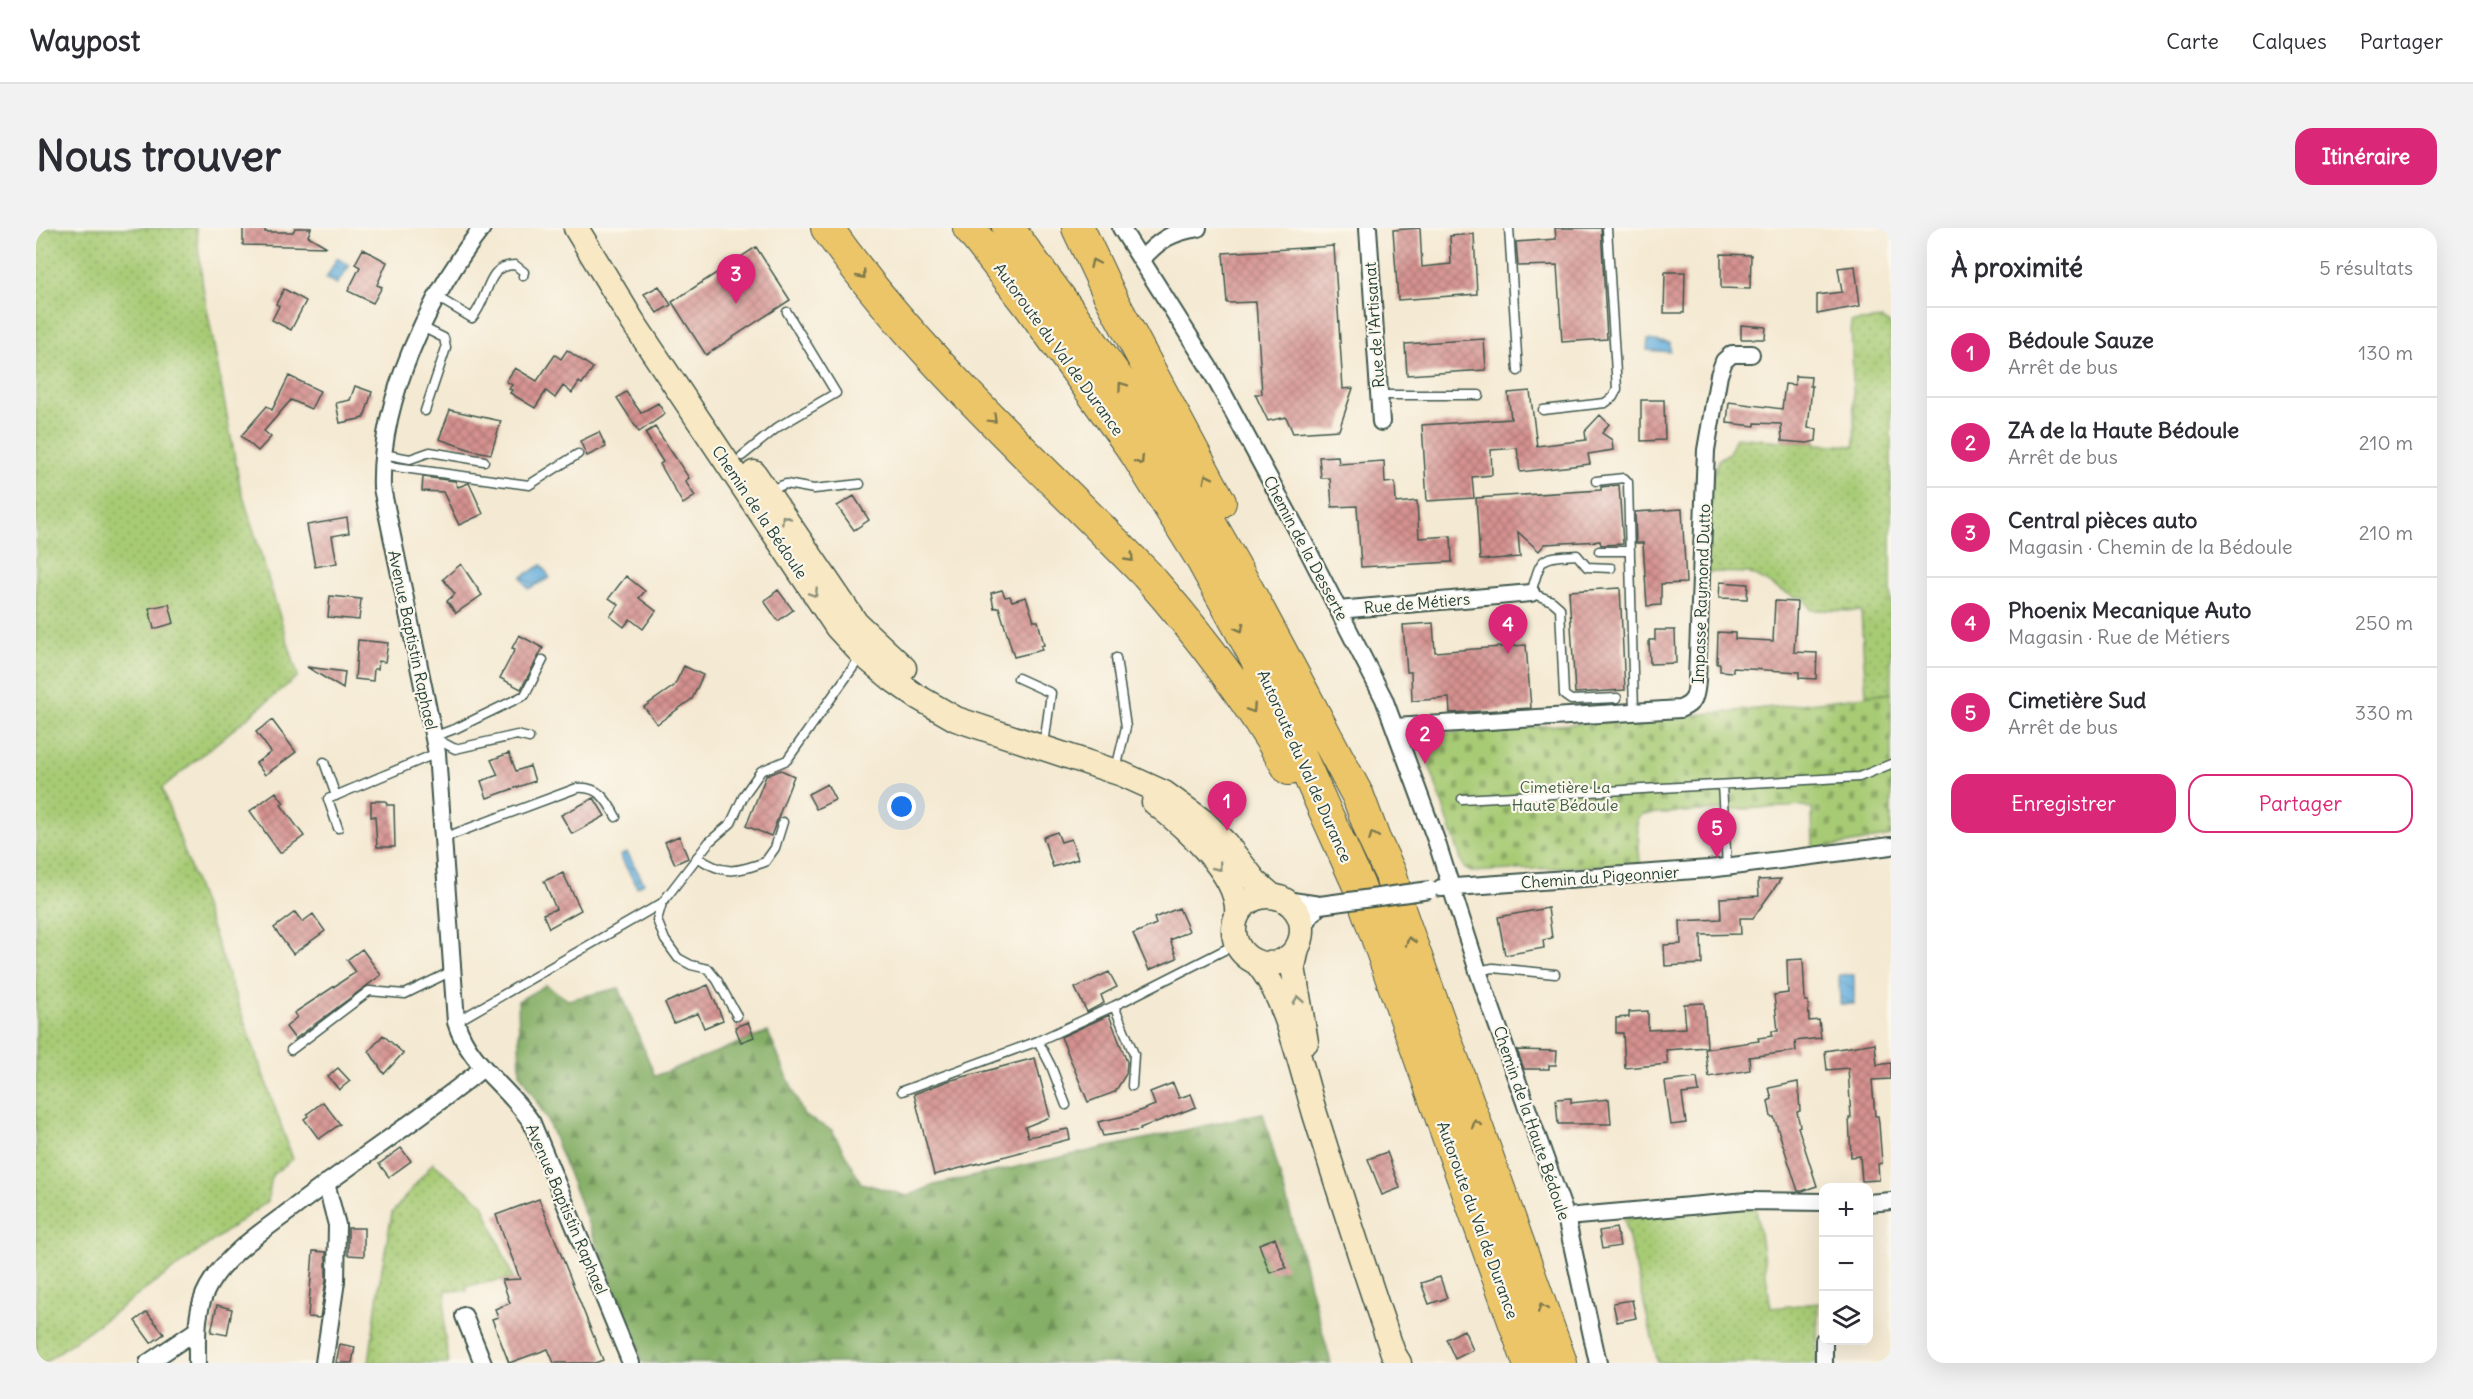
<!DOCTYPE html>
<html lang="fr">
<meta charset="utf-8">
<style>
:root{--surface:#fff;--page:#f2f2f3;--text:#2b2b33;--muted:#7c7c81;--line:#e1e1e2;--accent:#db2777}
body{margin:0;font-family:Delius,sans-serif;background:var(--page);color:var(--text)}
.controls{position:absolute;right:18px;bottom:18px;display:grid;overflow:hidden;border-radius:12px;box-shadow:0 6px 24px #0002}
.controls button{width:54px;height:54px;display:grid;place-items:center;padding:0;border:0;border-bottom:2px solid var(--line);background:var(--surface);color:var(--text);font:30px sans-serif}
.you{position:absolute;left:866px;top:579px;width:21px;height:21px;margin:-15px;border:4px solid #fff;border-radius:50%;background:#1a73e8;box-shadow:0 0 0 9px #1a73e833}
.badge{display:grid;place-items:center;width:39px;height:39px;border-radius:50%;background:var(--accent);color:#fff;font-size:20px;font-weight:700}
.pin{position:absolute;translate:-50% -50px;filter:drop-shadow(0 2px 3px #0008)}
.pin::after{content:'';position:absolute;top:32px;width:21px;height:18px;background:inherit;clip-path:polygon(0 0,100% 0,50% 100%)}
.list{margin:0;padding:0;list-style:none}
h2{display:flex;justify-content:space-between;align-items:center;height:78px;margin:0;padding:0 24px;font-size:26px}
h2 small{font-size:20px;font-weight:400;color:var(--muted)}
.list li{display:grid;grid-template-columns:39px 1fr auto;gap:18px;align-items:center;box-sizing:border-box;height:90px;padding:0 24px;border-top:2px solid var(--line)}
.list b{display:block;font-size:22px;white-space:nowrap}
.list p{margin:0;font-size:20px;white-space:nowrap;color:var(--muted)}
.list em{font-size:20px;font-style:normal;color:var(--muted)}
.actions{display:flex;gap:12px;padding:18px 24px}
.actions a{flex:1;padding:14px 0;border:2px solid var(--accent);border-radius:18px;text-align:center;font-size:21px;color:var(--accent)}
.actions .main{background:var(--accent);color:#fff}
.icon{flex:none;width:33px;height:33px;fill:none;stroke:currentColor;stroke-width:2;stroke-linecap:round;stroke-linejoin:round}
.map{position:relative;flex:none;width:1855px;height:1135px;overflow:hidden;border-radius:18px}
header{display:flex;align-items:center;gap:36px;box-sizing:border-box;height:84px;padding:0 30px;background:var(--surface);border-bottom:2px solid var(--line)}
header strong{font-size:28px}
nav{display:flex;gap:33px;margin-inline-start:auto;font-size:21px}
.intro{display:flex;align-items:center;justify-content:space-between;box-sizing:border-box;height:144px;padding:0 36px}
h1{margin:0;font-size:42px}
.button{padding:15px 27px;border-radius:18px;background:var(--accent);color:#fff;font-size:21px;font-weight:700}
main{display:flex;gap:36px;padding:0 36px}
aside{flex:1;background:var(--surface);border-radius:18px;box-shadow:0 6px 24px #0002}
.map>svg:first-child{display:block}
.green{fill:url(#green-dots);stroke:#638454;stroke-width:1.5}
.forest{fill:url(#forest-firs);stroke:#52764d;stroke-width:1.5}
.cemetery{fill:url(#cemetery-stones);stroke:#638454;stroke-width:1.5}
.water{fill:url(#water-waves);stroke:#427688;stroke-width:1.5}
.building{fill:url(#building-cross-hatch)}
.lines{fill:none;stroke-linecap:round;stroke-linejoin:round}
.lane-casing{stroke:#3f574c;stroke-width:11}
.street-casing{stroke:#3f574c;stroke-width:20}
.secondary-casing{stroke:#3f574c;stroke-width:27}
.highway-casing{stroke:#3f574c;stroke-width:34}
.lane{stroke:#fff;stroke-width:8}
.street{stroke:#fff;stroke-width:16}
.secondary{stroke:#f8e8c3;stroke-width:24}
.highway{stroke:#edc569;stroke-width:32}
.street-bridge-casing{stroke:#3f574c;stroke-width:20;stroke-linecap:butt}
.street-bridge{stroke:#fff;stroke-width:16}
.oneway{stroke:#7c7a4c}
.oneway2{stroke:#8c927c}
.labels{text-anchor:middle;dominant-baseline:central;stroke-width:4.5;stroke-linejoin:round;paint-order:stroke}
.street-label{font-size:16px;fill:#1f3d34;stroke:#fbf7ec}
.park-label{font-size:16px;fill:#416044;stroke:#fbf7ec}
</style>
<header>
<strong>Waypost</strong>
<nav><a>Carte</a><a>Calques</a><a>Partager</a></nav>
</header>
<div class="intro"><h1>Nous trouver</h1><a class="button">Itinéraire</a></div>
<main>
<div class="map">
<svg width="1855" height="1135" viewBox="0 0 1855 1135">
<defs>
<pattern id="green-dots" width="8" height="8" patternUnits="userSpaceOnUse" patternTransform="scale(1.5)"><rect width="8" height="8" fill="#a7cb75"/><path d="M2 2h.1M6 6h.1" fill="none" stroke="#87a661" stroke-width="1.8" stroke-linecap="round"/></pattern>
<pattern id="forest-firs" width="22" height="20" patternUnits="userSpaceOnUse" patternTransform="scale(1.5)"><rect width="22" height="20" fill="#85af66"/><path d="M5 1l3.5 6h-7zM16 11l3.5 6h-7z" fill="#6c9055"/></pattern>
<pattern id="cemetery-stones" width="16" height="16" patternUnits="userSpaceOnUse" patternTransform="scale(1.5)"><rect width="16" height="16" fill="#a7cb75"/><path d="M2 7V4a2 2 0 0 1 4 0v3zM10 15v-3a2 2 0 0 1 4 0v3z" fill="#87a661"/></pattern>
<pattern id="water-waves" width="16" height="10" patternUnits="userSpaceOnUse" patternTransform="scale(1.5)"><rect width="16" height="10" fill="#65aedd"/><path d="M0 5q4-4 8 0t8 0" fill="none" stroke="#538fb4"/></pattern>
<pattern id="building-cross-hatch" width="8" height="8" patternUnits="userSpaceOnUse" patternTransform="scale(1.5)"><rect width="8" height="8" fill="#d5918f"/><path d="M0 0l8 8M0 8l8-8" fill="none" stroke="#ac7876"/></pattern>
</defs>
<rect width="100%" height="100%" fill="#fbf7ec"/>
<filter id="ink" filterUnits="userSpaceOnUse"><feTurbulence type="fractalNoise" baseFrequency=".0167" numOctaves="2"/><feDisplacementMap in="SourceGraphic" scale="12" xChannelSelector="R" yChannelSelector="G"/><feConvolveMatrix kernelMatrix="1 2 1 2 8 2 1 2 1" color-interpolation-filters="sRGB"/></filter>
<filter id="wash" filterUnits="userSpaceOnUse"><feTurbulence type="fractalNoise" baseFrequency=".008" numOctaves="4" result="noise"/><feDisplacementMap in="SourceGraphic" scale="24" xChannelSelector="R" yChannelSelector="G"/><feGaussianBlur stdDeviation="1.35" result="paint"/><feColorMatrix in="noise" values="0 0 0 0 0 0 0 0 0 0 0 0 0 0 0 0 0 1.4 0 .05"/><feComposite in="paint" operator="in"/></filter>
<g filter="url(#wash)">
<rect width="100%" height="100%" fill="#f4e9d2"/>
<path class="green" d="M0 0H160L167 59 204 258 262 448 126 560 257 931 236 947 232 973 8 1135H0Z
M1846 91 1855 97V464L1830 468 1825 383 1775 382 1768 369H1758L1713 345 1671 344 1676 253 1682 232 1693 225 1700 209 1771 215 1780 213V216L1819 218 1815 94Z
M397 935 447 976 477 1050 430 1058 431 1063 410 1062 408 1104 413 1135H333L343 1057 356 985Z
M1720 979 1735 1080 1782 1075 1781 1135H1622L1588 990Z"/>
<path class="forest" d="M510 757 532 772 583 760 619 848 732 804 768 888 796 902 825 955 872 968 898 957 1227 885 1295 1135H607L511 891 484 846 482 773Z"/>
<path class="cemetery" d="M1855 464V608L1777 622 1776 581 1768 578 1607 586 1601 591 1604 636 1435 644 1428 640 1383 507C1541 495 1699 488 1855 464Z"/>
<path class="water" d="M301 30 314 37 301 56 290 51Z
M1612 112 1634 115V124L1611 122Z
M506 337 514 350 492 361 485 349Z
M591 624 608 655 601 659 584 628Z
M1803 747H1818V776H1804Z"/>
<g id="blocks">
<path class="building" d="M207 0H229V4H257L259 0H275L272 8 291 19 207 17Z
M1384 0 1386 39 1415 36 1414 8 1438 6 1441 66 1362 72 1357 2Z
M1519 0H1565L1571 111 1526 114 1521 37 1482 38 1480 14 1520 11Z
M1298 18 1307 161 1317 160 1303 202 1257 205 1250 189 1232 193 1219 166H1226L1220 74 1191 75 1187 25Z
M720 19 754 72 670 127 636 74Z
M327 21 351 34 341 57 346 59 337 75 312 63 324 39 319 36Z
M1685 26 1715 27 1714 61 1685 60Z
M1819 38 1824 78 1781 86V67L1806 64 1802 40Z
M1629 44H1649L1648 85H1628Z
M623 58 635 77 621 85 608 66Z
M248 61 270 73 255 102 236 92 243 78 240 76Z
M1705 97 1730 99 1729 111H1705Z
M1448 111 1450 142 1371 147 1369 116Z
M531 122 557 140 546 156 543 154 536 165 527 158 519 170 510 163 499 180 474 165 476 162 473 161 476 157 470 153 479 140 501 153 519 127 525 131Z
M253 148 284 163 275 181 255 172 228 203 235 209 222 223 205 208 231 178 236 182Z
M1759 148 1775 149 1774 158H1776L1772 200 1781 201 1780 213 1771 215 1746 213 1745 196 1719 195V198L1691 195 1693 174 1746 181 1749 156 1759 157Z
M319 158 336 164 328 190 304 195 300 175 314 172Z
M1494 163 1501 218 1550 212 1549 203 1564 187 1573 196 1566 205 1576 212 1577 222 1552 226 1554 236 1484 244 1481 220 1455 222 1456 247 1436 249 1438 270 1391 273 1386 197 1475 191 1472 165Z
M590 164 605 185 622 175 629 186 603 204 581 170Z
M1605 172H1628L1629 212 1605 213Z
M414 182 465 193 455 226 435 222 403 211Z
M619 199 653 250 649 253 659 268 647 276 624 236 627 234 609 205Z
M563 204 570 219 551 228 544 213Z
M1302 228 1303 236 1348 233 1349 255 1359 254 1360 275 1381 273 1383 310 1415 308 1416 334 1325 339 1321 278 1296 279 1294 250H1285L1283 229Z
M387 249 419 253 422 259 433 255 447 286 423 297 407 264 386 263Z
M1583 257 1587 316 1565 317 1564 313 1509 316 1503 323 1482 304 1484 329 1444 332 1440 270 1565 262V259Z
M818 268 833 292 818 302 801 278Z
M1646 281 1650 355 1625 356V377L1611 378 1607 315H1600L1599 284Z
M311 290 313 305 296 308 301 335 279 339 271 297Z
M425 336 446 367 420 385 411 373 419 366 407 351Z
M590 348 609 363 603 370 620 383 607 401 594 391 588 399 574 388 583 377 573 370Z
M1684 354 1712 356 1711 371 1683 370Z
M1584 360 1589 462 1539 465 1533 363Z
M742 362 757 382 742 393 728 373Z
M966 362 969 369 974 368 976 373 990 369 998 393H1002L1008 417 1005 418 1006 422 978 429 963 379 958 380 955 365Z
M294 368 325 371 323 392 292 389Z
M1739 373 1761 374 1758 424 1781 425 1780 451 1763 450V444L1697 440V444L1684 443V436H1681L1682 404 1699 405V411L1737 413Z
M133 376 138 395 118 401 113 380Z
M1397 395 1399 424 1490 417 1495 480 1414 485 1413 470 1376 473 1375 444H1371L1367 397Z
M1619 402H1639L1640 435 1614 436 1613 412H1619Z
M483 407 507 420 485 461 464 450 479 421 476 420Z
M322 412 352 415 349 434 343 433 342 441H338L337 453 319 451Z
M648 438 667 447 656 471 621 496 608 479 638 458Z
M271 439 309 444 307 461Z
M236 492 260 524 229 547 220 535 235 524 220 504Z
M473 525 480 543 494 538 499 553 451 570 445 553 462 547 455 532Z
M745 542 758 548 735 608 710 598 730 548Z
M791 556 799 572 780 581 772 566Z
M240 564 248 575 245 577 268 608 244 625 214 583Z
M558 570 569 588 536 606 525 587Z
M335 573H350L351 577H358L359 619H341L339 588 335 589Z
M1021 604 1025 614 1035 611 1042 631 1017 639 1007 609Z
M643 608 652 630 639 636 629 614Z
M527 645 545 682 513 700 507 686 520 681 508 653Z
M1745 651 1717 690H1704L1705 706 1665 707 1666 736 1629 738 1628 717 1645 716 1644 693 1685 691 1684 670 1723 668 1722 652Z
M1143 680 1153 703 1134 712 1141 730 1113 742 1097 706 1120 696 1118 690Z
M1512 680 1516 710 1507 712 1508 720 1469 727 1462 689Z
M259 684 266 694 277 686 289 703 257 726 238 700Z
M326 721 345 747 259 811 250 799 261 789 258 785 320 744 311 732Z
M1767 731 1769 773H1772L1773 793 1783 792 1785 810 1759 813 1760 823 1713 829 1714 842 1673 849 1669 821 1723 813 1722 810 1736 808V803H1742L1738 767 1752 765 1751 732Z
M1073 744 1081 759 1065 767 1068 775 1051 784 1039 760Z
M672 757 687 792 668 800 662 785 638 795 629 775Z
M1668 775 1671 819 1630 822 1632 836 1589 840 1587 805H1580V790L1593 789V784L1612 783V802L1650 800 1648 776Z
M1073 787 1091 834 1090 846 1079 864 1052 874 1025 809Z
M712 794 718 809 705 814 699 799Z
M347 807 367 825 348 846 333 823Z
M1839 815 1841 837 1855 835V851L1836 852 1839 888H1842L1843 896 1846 935 1842 936 1843 952 1826 953 1824 928 1815 929 1813 890H1815L1812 840 1791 842 1789 823Z
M1481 822 1521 823 1520 837H1513V841H1488Z
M999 830 1014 889 989 899 992 909 1032 901 1034 911 898 947 878 866 912 853Z
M302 840 314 853 303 862 292 848Z
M1661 850 1663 864 1646 866 1650 895 1635 897 1629 854Z
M1762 854 1764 883 1761 884 1764 898 1762 899 1781 958 1766 963H1762L1738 889H1735L1732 873 1736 871 1733 860Z
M1137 855 1143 870 1155 866 1160 879 1104 900 1105 902 1067 908 1062 894 1093 887 1119 877 1114 864Z
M1535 870V875L1573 871 1575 896H1522L1520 871Z
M287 874 304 896 283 911 268 891 272 888 271 886Z
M365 920 375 933 353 949 343 936Z
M1351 924 1364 960 1346 967 1332 931Z
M503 971 567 1132 559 1135H518L512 1121 473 1135 456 1091 462 1089 459 1081 474 1075 466 1052 484 1051 460 987Z
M312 1000H328V1028L312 1027Z
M1580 1000 1584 1018 1566 1021 1563 1003Z
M1239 1010 1250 1040 1234 1045 1223 1016Z
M277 1023 290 1024V1052L284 1090 272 1089Z
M1404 1049 1411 1070 1393 1076 1385 1055Z
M1596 1072 1600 1090 1581 1094 1577 1075Z
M181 1077 196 1081 191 1107 175 1104Z
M111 1084 128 1106 115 1115 99 1093Z
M1428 1102 1437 1122 1419 1131 1410 1111Z
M304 1116 319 1119 316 1135H300Z"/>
</g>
</g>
<g filter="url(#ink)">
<use href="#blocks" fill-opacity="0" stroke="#3f574c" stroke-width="1.5"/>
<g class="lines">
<defs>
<path id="lane" d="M1473 0 1482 143
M401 69 436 90C454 70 449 37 479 37L488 44 487 48
M386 99 408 110 410 120 389 183
M1343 167H1443
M1507 182 1569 175 1577 169 1581 161 1571 0
M347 226 374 231 394 224 448 233
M706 228 742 199 800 165 751 84
M345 237 493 257 542 226
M1560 253 1588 250 1592 254 1598 484
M733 262 750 256 778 261 824 256
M1563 323H1594
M1575 340 1551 339 1541 327C1502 329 1506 329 1495 365L1516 373 1524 380 1528 467 1535 472 1581 470
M1080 430 1090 499 1080 541
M982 450 1015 465 1008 517
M493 510 481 507 419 521 397 509 421 500 489 467 507 432
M288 534 300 568
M1686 557 1691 639
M1426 571 1823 549 1855 536
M302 600 292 571 401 525
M407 610 541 560C563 558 571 572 580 589
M661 629C689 648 699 644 729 634L739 620 747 594
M626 675 621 692 629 712 642 730 655 737 672 741 681 752 701 788
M1442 743 1457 740 1519 746
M1078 778 1098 826 1096 858
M420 794 626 675 673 614 695 595 708 567 725 543 751 532 826 427
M1002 813 1015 838 1030 877
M255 822 333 763 369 766 416 743
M866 863 1002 813 1078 778 1200 716"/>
<path id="street" d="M446 0C393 68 343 173 346 260L401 525 420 794C433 837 473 859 496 895L595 1135
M1085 0 1174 141 1266 311 1348 471 1400 612 1442 743 1530 989 1562 1135
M1332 0 1345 194
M1106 31C1123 12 1136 4 1162 0
M1302 382 1495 365
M1359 499 1644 481C1659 475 1660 468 1661 452L1670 222 1683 147 1688 133 1696 126H1715
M1405 660 1673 641 1855 618
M1249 672 1284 677
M1266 703 1274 688 1284 677
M1832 975 1855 973
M1530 989 1711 973 1788 974
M428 1088 447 1135
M112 1135 161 1102
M161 1135C161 1110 159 1082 172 1059 189 1028 224 1005 252 984 316 935 384 891 447 840
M288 1135 300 1053 301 997 290 955
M1788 1135V1112"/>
<path id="secondary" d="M540 0 597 94 801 399 826 426 856 451 880 468 920 491 1086 546 1128 565 1168 594 1190 616 1219 653 1236 668
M718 245 820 395 868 440
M1118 574C1147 597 1205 647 1201 687
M1198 702a34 34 0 1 1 68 0a34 34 0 1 1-68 0Z
M1261 721 1257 739 1270 814
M1220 734C1250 766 1266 843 1279 886 1304 966 1330 1046 1357 1125L1363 1135"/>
<path id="highway" d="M791 0C881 128 1001 234 1110 346 1164 407 1212 471 1253 541
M933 0 994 78 1099 224 1164 328 1219 428 1322 656 1493 1135
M972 0C1030 79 1090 158 1142 242 1207 347 1263 459 1322 568L1338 611 1355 647 1364 684 1525 1135
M1042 0 1075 70 1184 274"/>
</defs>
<use href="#lane" class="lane-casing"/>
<use href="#street" class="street-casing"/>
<use href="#secondary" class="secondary-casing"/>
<use href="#highway" class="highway-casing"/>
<use href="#lane" class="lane"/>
<use href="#street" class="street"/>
<use href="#secondary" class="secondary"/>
<use href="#highway" class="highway"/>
<defs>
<path id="street-bridge" d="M1284 677 1394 662"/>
</defs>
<use href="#street-bridge" class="street-bridge-casing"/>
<use href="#street-bridge" class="street-bridge"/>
</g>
<defs><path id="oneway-chevron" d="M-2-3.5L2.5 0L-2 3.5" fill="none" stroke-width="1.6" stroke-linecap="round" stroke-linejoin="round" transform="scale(1.5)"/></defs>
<g class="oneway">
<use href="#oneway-chevron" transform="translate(1058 35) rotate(-115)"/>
<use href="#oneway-chevron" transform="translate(826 47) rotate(51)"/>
<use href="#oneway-chevron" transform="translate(1086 158) rotate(-125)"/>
<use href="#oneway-chevron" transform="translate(957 191) rotate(45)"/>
<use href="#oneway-chevron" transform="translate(1104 233) rotate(58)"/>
<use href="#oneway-chevron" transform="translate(1171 250) rotate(-117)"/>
<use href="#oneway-chevron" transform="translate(1094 330) rotate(46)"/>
<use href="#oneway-chevron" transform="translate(1204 400) rotate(62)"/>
<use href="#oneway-chevron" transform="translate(1216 481) rotate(57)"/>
<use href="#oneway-chevron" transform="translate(1337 608) rotate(-112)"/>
<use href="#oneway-chevron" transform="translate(1374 713) rotate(-109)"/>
<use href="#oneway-chevron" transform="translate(1440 896) rotate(-110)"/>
<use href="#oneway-chevron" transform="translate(1506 1080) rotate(-110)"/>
</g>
<g class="oneway2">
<use href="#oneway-chevron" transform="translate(749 291) rotate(-124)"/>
<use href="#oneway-chevron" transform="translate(778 365) rotate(56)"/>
<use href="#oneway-chevron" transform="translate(1182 639) rotate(51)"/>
<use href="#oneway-chevron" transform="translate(1262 772) rotate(-100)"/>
</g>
</g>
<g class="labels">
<g class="street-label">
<text transform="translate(1338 97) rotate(-94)">Rue de l’Artisanat</text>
<text transform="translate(1023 121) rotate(54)">Autoroute du Val de Durance</text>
<text transform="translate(724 284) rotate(56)">Chemin de la Bédoule</text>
<text transform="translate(1270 320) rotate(62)">Chemin de la Desserte</text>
<text transform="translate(1665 366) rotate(-88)">Impasse Raymond Dutto</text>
<text transform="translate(1381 375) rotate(-5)">Rue de Métiers</text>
<text transform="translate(377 412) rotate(78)">Avenue Baptistin Raphael</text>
<text transform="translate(1269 538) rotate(66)">Autoroute du Val de Durance</text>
<text transform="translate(1564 649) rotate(-4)">Chemin du Pigeonnier</text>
<text transform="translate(1496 895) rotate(71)">Chemin de la Haute Bédoule</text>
<text transform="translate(531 981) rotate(67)">Avenue Baptistin Raphael</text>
<text transform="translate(1442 992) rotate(70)">Autoroute du Val de Durance</text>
</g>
<g class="park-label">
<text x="1529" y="559">Cimetière La<tspan x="1529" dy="18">Haute Bédoule</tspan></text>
</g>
</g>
</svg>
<div class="controls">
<button>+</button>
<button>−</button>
<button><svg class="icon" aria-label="layers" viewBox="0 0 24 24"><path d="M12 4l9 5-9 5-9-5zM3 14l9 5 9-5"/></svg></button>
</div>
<div class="you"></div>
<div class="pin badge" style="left:1191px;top:603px">1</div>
<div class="pin badge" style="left:1389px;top:536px">2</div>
<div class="pin badge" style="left:700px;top:76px">3</div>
<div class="pin badge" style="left:1472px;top:426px">4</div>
<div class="pin badge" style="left:1681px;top:630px">5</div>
</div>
<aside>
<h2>À proximité<small>5 résultats</small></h2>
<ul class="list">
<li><span class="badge">1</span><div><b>Bédoule Sauze</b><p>Arrêt de bus</p></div><em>130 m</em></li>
<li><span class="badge">2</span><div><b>ZA de la Haute Bédoule</b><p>Arrêt de bus</p></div><em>210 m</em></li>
<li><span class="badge">3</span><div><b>Central pièces auto</b><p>Magasin · Chemin de la Bédoule</p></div><em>210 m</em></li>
<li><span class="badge">4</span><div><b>Phoenix Mecanique Auto</b><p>Magasin · Rue de Métiers</p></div><em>250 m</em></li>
<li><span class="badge">5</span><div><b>Cimetière Sud</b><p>Arrêt de bus</p></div><em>330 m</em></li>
</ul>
<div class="actions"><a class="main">Enregistrer</a><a>Partager</a></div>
</aside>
</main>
